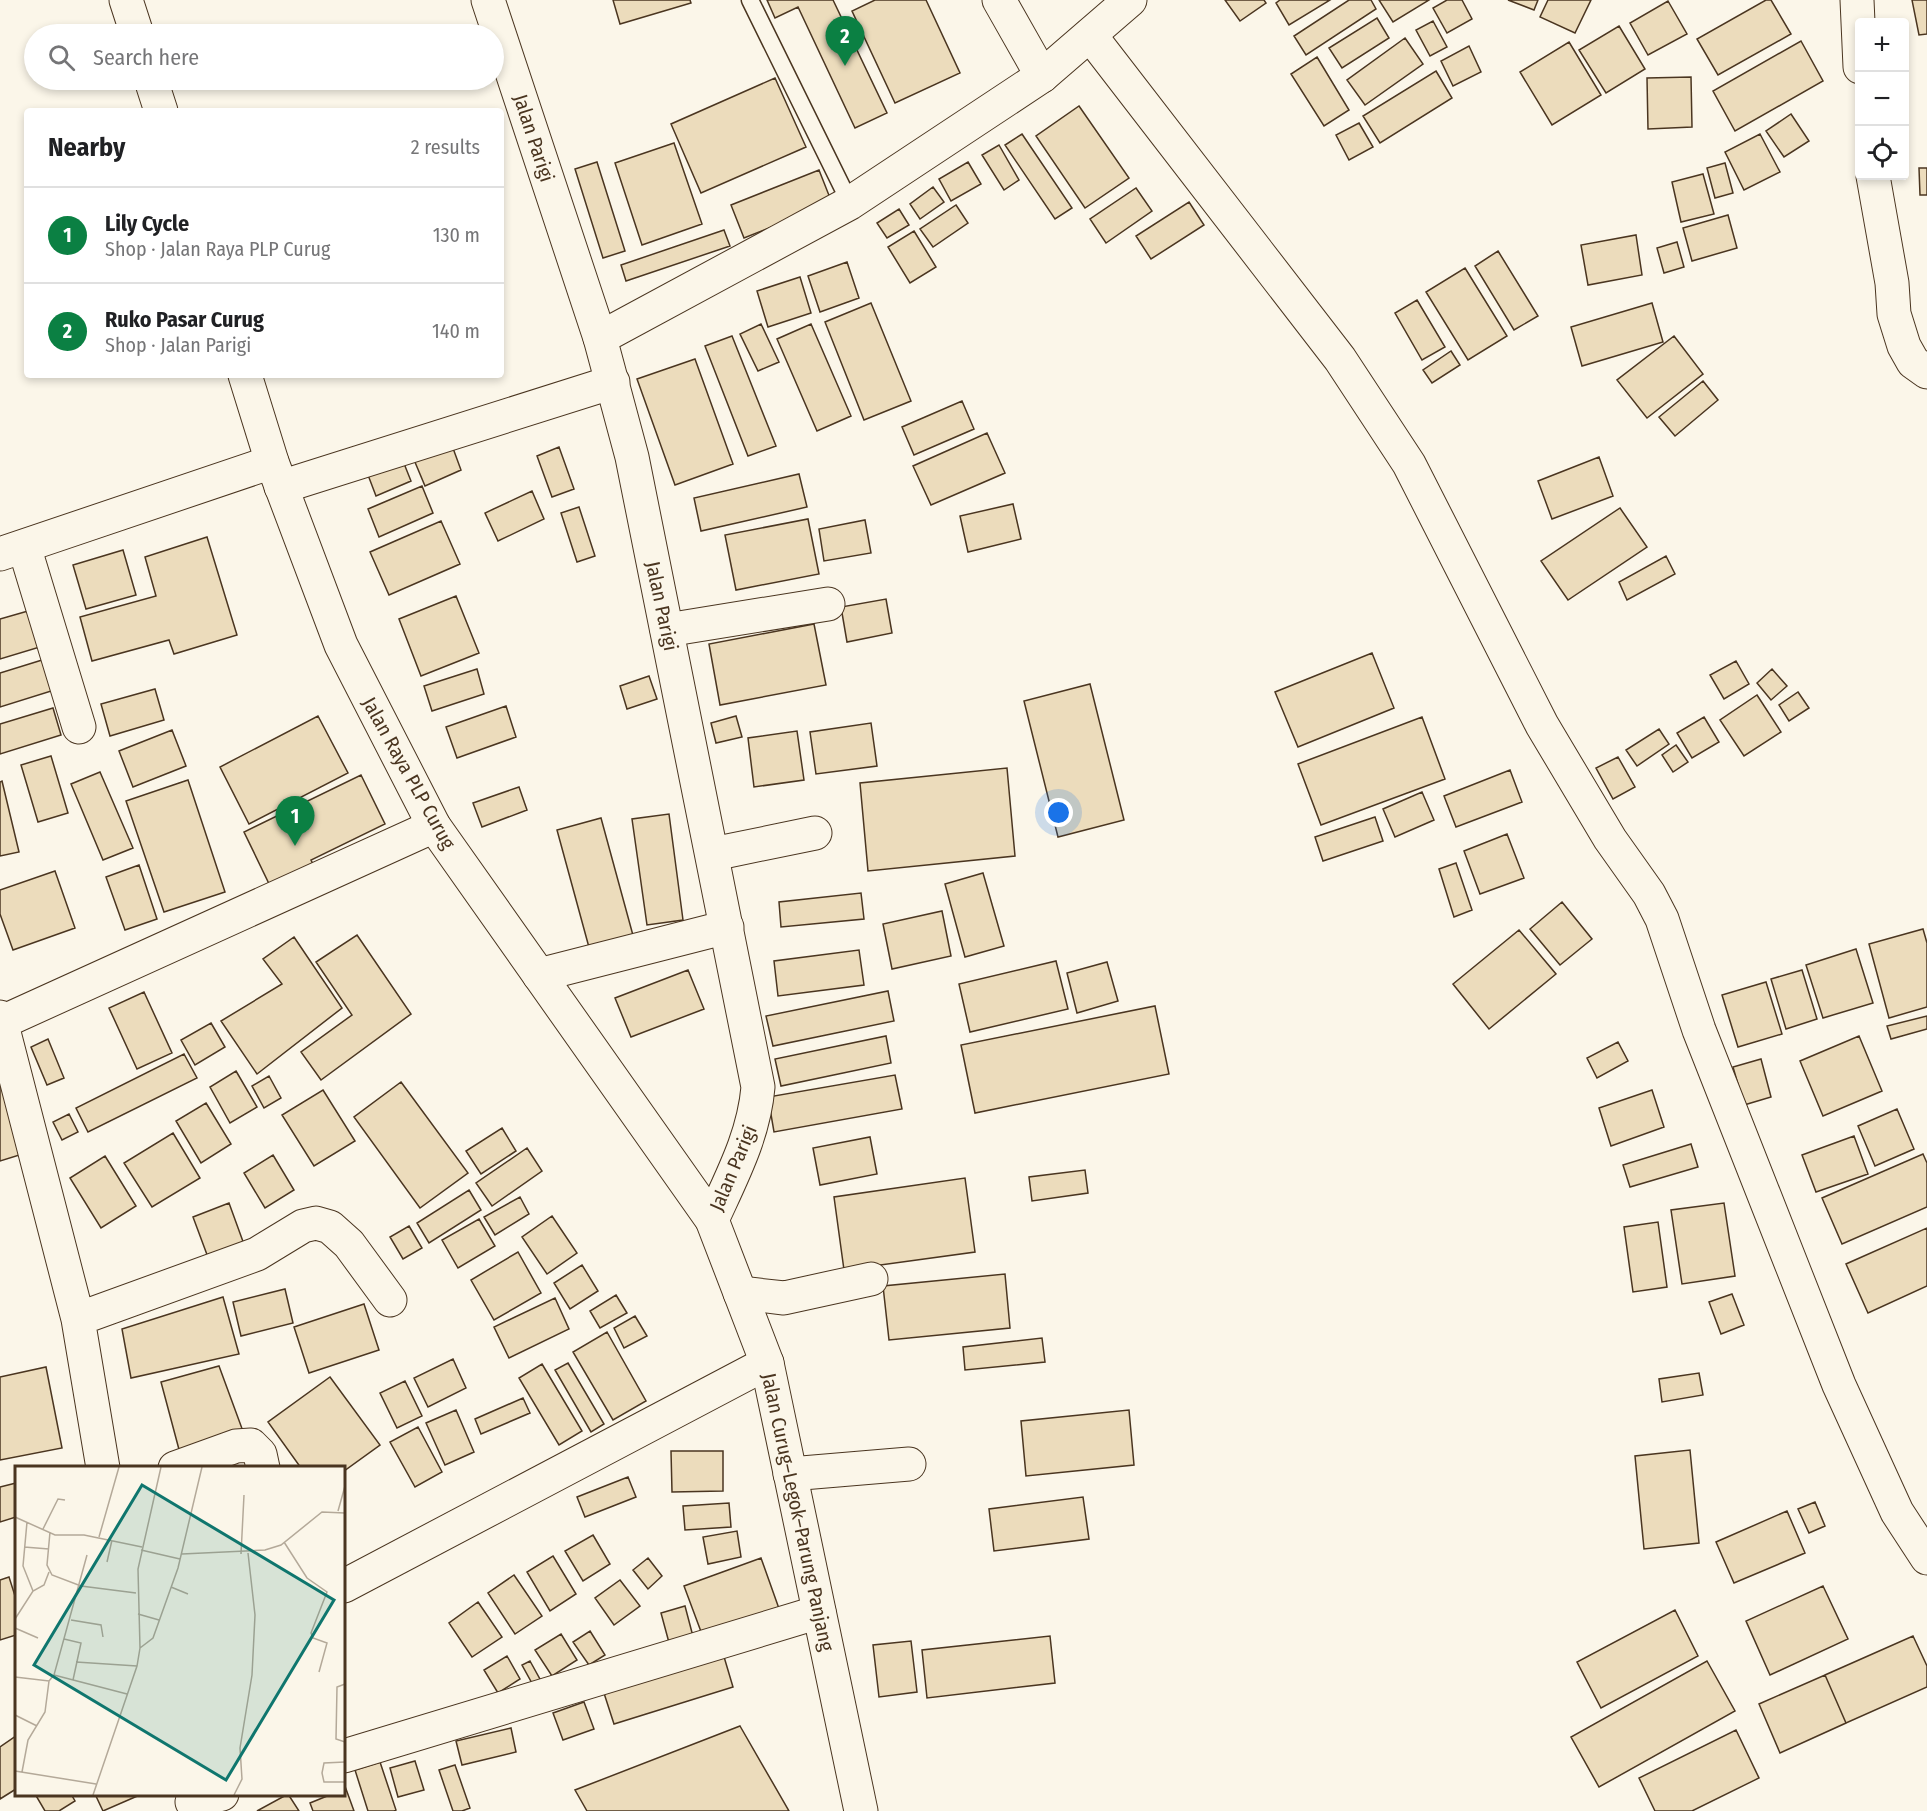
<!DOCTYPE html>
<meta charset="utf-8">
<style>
:root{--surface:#fff;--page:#f2f2f2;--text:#202124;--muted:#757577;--line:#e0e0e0;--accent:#0b8043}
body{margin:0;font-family:"Fira Sans Condensed",sans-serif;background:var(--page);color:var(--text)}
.controls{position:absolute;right:18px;top:18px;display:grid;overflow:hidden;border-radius:6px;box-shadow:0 3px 9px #0003}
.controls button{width:54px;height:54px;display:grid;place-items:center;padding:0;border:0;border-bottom:2px solid var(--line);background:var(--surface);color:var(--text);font:30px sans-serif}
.you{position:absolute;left:1059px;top:813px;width:21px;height:21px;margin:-15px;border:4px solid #fff;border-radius:50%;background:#1a73e8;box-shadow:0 0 0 9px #1a73e833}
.badge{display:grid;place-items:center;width:39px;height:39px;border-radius:50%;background:var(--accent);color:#fff;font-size:20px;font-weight:700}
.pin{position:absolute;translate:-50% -50px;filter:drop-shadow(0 2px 3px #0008)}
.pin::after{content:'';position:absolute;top:32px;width:21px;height:18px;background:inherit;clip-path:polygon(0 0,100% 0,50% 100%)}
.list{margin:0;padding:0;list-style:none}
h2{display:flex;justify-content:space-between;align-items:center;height:78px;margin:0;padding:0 24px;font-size:26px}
h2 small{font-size:20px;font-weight:400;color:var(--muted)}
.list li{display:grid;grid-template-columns:39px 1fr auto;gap:18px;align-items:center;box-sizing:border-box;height:96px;padding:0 24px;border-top:2px solid var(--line)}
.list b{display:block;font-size:22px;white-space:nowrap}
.list p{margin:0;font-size:20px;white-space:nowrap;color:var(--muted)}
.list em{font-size:20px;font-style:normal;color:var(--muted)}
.icon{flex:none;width:33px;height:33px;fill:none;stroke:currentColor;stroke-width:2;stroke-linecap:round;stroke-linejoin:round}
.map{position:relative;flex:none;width:1927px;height:1811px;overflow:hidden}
.search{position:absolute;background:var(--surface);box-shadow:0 3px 9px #0003;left:24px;top:24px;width:480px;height:66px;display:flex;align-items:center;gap:15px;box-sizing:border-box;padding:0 21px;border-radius:33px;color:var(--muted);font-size:22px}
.panel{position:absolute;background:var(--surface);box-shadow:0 3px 9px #0003;left:24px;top:108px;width:480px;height:270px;border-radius:6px}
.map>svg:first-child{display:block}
.building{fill:#ecdcbc;stroke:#4a3520;stroke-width:1.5}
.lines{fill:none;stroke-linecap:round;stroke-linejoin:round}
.service-casing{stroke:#4a3520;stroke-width:19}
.minor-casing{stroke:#4a3520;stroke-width:35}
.tertiary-casing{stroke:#4a3520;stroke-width:35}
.primary-casing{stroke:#4a3520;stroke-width:35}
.service{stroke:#fbf6e9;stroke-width:16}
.minor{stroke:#fbf6e9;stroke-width:33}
.tertiary{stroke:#fbf6e9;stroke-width:33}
.primary{stroke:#fbf6e9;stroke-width:33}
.labels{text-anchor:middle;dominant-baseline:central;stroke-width:4.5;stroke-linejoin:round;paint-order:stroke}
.street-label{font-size:20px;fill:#4a3520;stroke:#fbf6e9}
.inset-road{fill:none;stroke:#b4a999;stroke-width:1.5}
.view{fill:#0f766e;fill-opacity:0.15;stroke:#0f766e;stroke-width:3}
.inset-edge{fill:none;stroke:#4a3520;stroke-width:3}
</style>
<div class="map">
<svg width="1927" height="1811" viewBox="0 0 1927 1811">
<rect width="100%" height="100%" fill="#fbf6e9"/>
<path class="building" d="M613 0H690L691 3 620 24Z
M767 0H833L887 113 855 128 798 7 775 18Z
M875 0H926L960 73 895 103 852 11Z
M1225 0H1264L1266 3 1240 21Z
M1280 0H1330L1289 25 1276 3Z
M1349 0H1371L1376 9 1306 55 1294 36Z
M1379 0H1429L1393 22Z
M1447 0H1462L1472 19 1447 33 1433 8Z
M1508 0H1538L1534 10Z
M1548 0H1591L1575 33 1540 17Z
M1766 0H1771L1791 34 1718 75 1697 39Z
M1912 0H1927V34L1919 35Z
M1668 1 1687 34 1648 55 1630 23Z
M1377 18 1389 38 1342 68 1329 48Z
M1433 21 1447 47 1430 56 1416 30Z
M1619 26 1645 69 1606 93 1579 50Z
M1405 38 1423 64 1365 105 1347 80Z
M1801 41 1823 81 1735 131 1713 91Z
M1569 42 1601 95 1552 125 1520 72Z
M1469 46 1481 72 1453 86 1441 61Z
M1317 57 1349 110 1324 126 1291 74Z
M1436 71 1452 98 1380 143 1363 116Z
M1691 77 1692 127 1648 129 1647 78Z
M775 78 806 147 701 193 671 124Z
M1079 106 1129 178 1085 208 1036 136Z
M1791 114 1809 141 1784 157 1766 131Z
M1359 123 1373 147 1349 160 1336 135Z
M1022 134 1072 208 1055 219 1005 145Z
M1760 134 1780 172 1744 190 1725 152Z
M674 143 702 224 642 245 615 163Z
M999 145 1019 180 1004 190 982 155Z
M597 162 625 251 603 258 575 169Z
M968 162 981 184 951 201 939 179Z
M1725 163 1733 193 1715 198 1707 168Z
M1919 168H1927V195H1920Z
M819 170 832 203 744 238 731 205Z
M1703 174 1714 214 1681 222 1672 182Z
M933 187 944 202 920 219 910 204Z
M1136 188 1152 211 1106 243 1090 219Z
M1189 202 1204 225 1151 259 1136 236Z
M956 205 968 223 933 247 920 229Z
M899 209 909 225 887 238 877 223Z
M1728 215 1737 248 1692 261 1683 228Z
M724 230 730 246 626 281 621 265Z
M914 231 936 267 910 283 888 247Z
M1636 235 1642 275 1588 285 1581 245Z
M1677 242 1684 267 1664 273 1657 248Z
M1498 251 1538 316 1514 330 1475 266Z
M847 262 859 298 820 312 808 276Z
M1465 268 1507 336 1468 360 1426 292Z
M800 277 811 313 768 327 757 291Z
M1417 300 1445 347 1422 360 1395 313Z
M871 303 911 401 864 420 825 322Z
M1652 303 1663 342 1582 366 1571 327Z
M761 324 779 362 758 371 740 334Z
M811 324 851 416 817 431 777 339Z
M732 336 776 446 748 456 705 346Z
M1674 336 1703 374 1647 418 1617 380Z
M1451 351 1460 365 1432 383 1423 370Z
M695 359 733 464 675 485 637 379Z
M1703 381 1718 400 1675 436 1659 417Z
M962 401 974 429 914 455 902 427Z
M987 433 1005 473 931 505 913 466Z
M450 440 461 470 425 486 412 455Z
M559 447 574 489 552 497 537 456Z
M1599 457 1613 496 1552 519 1538 481Z
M403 461 411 481 376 496 368 475Z
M799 474 807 507 701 531 694 498Z
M422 486 433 513 379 537 368 509Z
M532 491 544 519 498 541 485 513Z
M1013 504 1021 539 968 552 960 516Z
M579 507 595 556 577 562 561 513Z
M1620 508 1647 547 1568 600 1541 561Z
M808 519 819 574 736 590 725 535Z
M865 520 871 553 824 561 819 529Z
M441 521 460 564 389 595 370 552Z
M207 537 237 635 174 654 169 640 92 661 80 617 156 596 145 557Z
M123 550 136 595 86 609 73 565Z
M1666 556 1675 574 1627 600 1619 582Z
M456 596 479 653 421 676 399 619Z
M886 599 892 633 847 642 841 607Z
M42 607 53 643 0 659V619Z
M814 624 826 685 720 705 709 644Z
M1372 653 1394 708 1298 747 1275 692Z
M55 656 64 687 0 707V673Z
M1736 661 1749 684 1724 699 1710 675Z
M477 669 484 694 432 711 424 686Z
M1772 669 1787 686 1771 700 1757 683Z
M649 676 657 699 627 709 620 686Z
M1090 684 1124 820 1058 837 1024 701Z
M155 689 164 720 110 736 101 704Z
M1798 692 1809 708 1789 721 1779 705Z
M1757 695 1781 732 1744 756 1720 720Z
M506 706 516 737 457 758 446 727Z
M53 708 61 735 0 754V724Z
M318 716 348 773 249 824 220 767Z
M736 716 742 737 716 743 711 723Z
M1422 717 1445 779 1321 825 1298 764Z
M1704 717 1719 742 1692 758 1677 733Z
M871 723 877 766 816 774 810 732Z
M1659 729 1669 744 1637 766 1626 750Z
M172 730 186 766 133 787 119 751Z
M797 731 804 780 754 787 748 738Z
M1676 745 1688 762 1673 772 1662 755Z
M51 756 68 813 38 822 21 765Z
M1618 757 1635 787 1613 799 1596 768Z
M1007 768 1015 856 868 871 860 783Z
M1510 770 1522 802 1456 827 1444 796Z
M100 772 133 848 103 860 71 784Z
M361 775 385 824 311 860 316 870 273 892 244 832Z
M188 780 225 892 164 912 126 801Z
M2 781 19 852 0 856V782Z
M519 787 527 810 482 827 473 803Z
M1422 792 1434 820 1395 837 1383 809Z
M669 814 683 920 647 925 632 819Z
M1375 817 1383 841 1323 861 1315 837Z
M601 818 634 939 590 951 557 830Z
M1507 834 1524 878 1480 894 1464 851Z
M1456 863 1472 910 1454 917 1439 869Z
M139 865 157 919 125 930 106 877Z
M55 871 75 928 13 950 0 914V890Z
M983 873 1004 946 965 957 945 884Z
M861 893 864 919 781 927 779 902Z
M1562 902 1592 939 1560 965 1530 929Z
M942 911 951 956 892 969 883 924Z
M1923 929 1927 943V1007L1889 1018 1869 944Z
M1519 930 1556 974 1489 1029 1453 984Z
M357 935 411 1014 321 1080 301 1052 352 1015 316 962Z
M294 937 342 1008 257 1074 221 1021 282 984 263 959Z
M1856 949 1873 1003 1823 1018 1806 965Z
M859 950 864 985 778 996 774 961Z
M1056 961 1068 1009 970 1032 959 984Z
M1107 962 1118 1001 1077 1013 1067 973Z
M688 970 704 1009 631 1037 615 998Z
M1802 970 1817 1019 1786 1029 1771 979Z
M1766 982 1782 1034 1738 1047 1722 995Z
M888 991 894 1021 773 1046 766 1016Z
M144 992 172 1053 137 1069 109 1008Z
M1155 1006 1169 1074 975 1113 961 1045Z
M1927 1016V1029L1891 1039 1887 1026Z
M211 1023 225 1047 195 1065 181 1040Z
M886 1036 891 1063 781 1086 775 1059Z
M1859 1036 1882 1091 1823 1116 1800 1061Z
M48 1039 64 1078 47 1085 31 1047Z
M1618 1042 1628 1061 1597 1078 1587 1058Z
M0 1051 29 1152 0 1161Z
M184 1054 197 1078 88 1132 76 1108Z
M1761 1059 1771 1097 1744 1105 1733 1067Z
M236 1071 257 1107 230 1123 210 1087Z
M895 1075 902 1109 774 1132 768 1097Z
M269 1076 281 1098 264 1108 252 1086Z
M401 1082 468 1173 420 1208 354 1117Z
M323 1090 355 1141 314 1166 282 1115Z
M1652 1090 1664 1127 1611 1146 1599 1108Z
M206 1103 231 1144 201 1163 176 1121Z
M1897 1109 1914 1149 1875 1166 1858 1126Z
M69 1114 78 1132 62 1140 53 1122Z
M502 1128 516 1151 481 1174 466 1151Z
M173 1133 200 1178 152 1207 124 1163Z
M1854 1136 1868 1174 1816 1192 1802 1155Z
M870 1137 877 1174 820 1185 813 1148Z
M1691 1144 1698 1167 1630 1187 1623 1165Z
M527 1148 542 1171 492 1206 476 1183Z
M1923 1154 1927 1163V1207L1842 1244 1822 1198Z
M273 1155 294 1190 265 1208 244 1173Z
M105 1156 136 1206 101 1228 70 1178Z
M1085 1170 1088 1193 1032 1201 1029 1177Z
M965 1178 975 1252 844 1270 834 1197Z
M469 1190 481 1210 429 1243 417 1223Z
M520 1197 529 1214 495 1235 484 1217Z
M229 1203 245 1247 209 1260 193 1217Z
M1724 1203 1735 1276 1682 1284 1671 1210Z
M552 1216 577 1253 547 1274 522 1237Z
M479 1219 495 1246 458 1268 442 1240Z
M1658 1222 1667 1287 1633 1292 1624 1227Z
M409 1226 422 1248 403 1259 390 1237Z
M1927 1228V1286L1868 1313 1846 1264Z
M518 1252 541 1293 494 1320 471 1280Z
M582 1265 598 1291 570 1309 554 1283Z
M1005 1274 1010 1328 889 1340 883 1286Z
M285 1289 293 1323 241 1336 233 1302Z
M1732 1294 1744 1325 1721 1334 1709 1302Z
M616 1295 627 1313 600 1328 590 1311Z
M223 1297 239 1354 131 1378 122 1329Z
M555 1298 569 1329 509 1358 494 1327Z
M364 1304 379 1350 309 1373 294 1327Z
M635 1316 647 1336 624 1348 614 1328Z
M607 1332 646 1401 613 1420 573 1352Z
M1042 1338 1045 1362 965 1370 963 1347Z
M453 1359 466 1388 428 1407 414 1378Z
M568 1363 604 1424 591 1432 555 1370Z
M542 1364 582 1431 559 1445 519 1378Z
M219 1366 244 1434 181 1457 161 1382Z
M46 1367 62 1448 0 1460V1377Z
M1699 1373 1703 1395 1662 1402 1659 1379Z
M330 1377 380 1445 344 1471V1468H301L268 1422Z
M405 1381 422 1416 397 1428 380 1393Z
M523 1398 530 1413 481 1434 475 1419Z
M456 1410 474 1452 445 1465 426 1423Z
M1129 1410 1134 1465 1026 1476 1021 1421Z
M418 1427 442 1472 415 1487 390 1442Z
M1690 1450 1699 1543 1644 1549 1635 1456Z
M671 1451H723V1491L672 1492Z
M628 1477 636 1497 585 1517 577 1497Z
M16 1483V1517L0 1522V1487Z
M1083 1497 1089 1539 994 1551 989 1509Z
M1815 1502 1825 1526 1809 1533 1798 1509Z
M729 1503 731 1527 685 1530 683 1506Z
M1787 1511 1805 1553 1734 1583 1716 1542Z
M737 1531 741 1557 708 1564 703 1537Z
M593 1535 610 1564 583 1581 565 1551Z
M553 1556 576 1594 550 1611 527 1572Z
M648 1558 662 1576 648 1589 633 1570Z
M761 1558 782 1617 706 1645 684 1586Z
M514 1575 542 1616 515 1634 488 1593Z
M9 1577 16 1599V1635L0 1640V1580Z
M620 1580 640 1606 614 1625 595 1598Z
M1823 1586 1848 1639 1770 1675 1746 1621Z
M478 1602 502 1637 472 1657 449 1623Z
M685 1606 695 1644 671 1650 661 1613Z
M1675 1610 1698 1656 1601 1708 1577 1662Z
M590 1631 605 1655 589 1665 573 1642Z
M561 1634 577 1660 552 1676 535 1650Z
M1050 1636 1055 1683 927 1698 922 1650Z
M1913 1636 1927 1666V1687L1846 1723 1825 1675Z
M911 1641 917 1692 879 1697 873 1645Z
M722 1650 733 1687 614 1724 602 1687Z
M507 1656 520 1679 498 1693 484 1670Z
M530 1661 541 1681 533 1685 522 1665Z
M1707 1661 1735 1711 1599 1787 1571 1737Z
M1825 1675 1846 1723 1780 1753 1759 1704Z
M584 1702 594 1729 563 1740 553 1713Z
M740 1726 789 1811H587L575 1790Z
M511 1728 516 1752 462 1765 456 1741Z
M1736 1730 1759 1778 1692 1811H1655L1639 1778Z
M16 1736V1789L0 1799V1747Z
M415 1761 424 1790 398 1797 390 1768Z
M380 1762 396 1810 394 1811H368L355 1770Z
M455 1765 470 1808 462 1811H453L439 1770Z
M346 1789 354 1811H313L310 1803 332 1794H344Z
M35 1794H71L75 1801 59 1811H45Z
M95 1794H142L103 1811Z
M288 1794 299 1811H257Z"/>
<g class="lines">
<defs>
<path id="service" d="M750 0 850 203"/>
<path id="minor" d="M488 0 600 338
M999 0 1042 76
M1857 0 1860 67
M1090 35 1340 359 1409 464 1542 725 1610 839 1649 894 1662 919 1699 1030 1839 1385 1897 1512 1927 1558
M1873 176 1892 283 1894 314 1904 346 1913 362 1927 372
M281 487 613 382
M24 546 79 727
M0 554 272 462
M667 630 828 604
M713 854 815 833
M539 975 727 927
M0 1017 78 1319 103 1468
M0 1023 434 826
M740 1293 784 1298 871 1279
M78 1319 257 1254 303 1226 316 1223 330 1227 349 1244 390 1300
M175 1468 236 1446 251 1445 260 1454 263 1468
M790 1474 909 1464
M344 1586 767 1363
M344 1756 819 1612
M192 1802 222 1794"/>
<path id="tertiary" d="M712 1220C732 1176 754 1135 758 1087L632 457 600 338 850 203 1042 76 1130 0"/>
<path id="primary" d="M126 0 137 34
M151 80 161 111
M245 375 272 462 341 645 434 826 712 1220 767 1363 861 1811"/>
</defs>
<use href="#service" class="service-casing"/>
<use href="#minor" class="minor-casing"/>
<use href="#tertiary" class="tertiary-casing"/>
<use href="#primary" class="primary-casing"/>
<use href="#service" class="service"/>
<use href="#minor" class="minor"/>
<use href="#tertiary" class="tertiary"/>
<use href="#primary" class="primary"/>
</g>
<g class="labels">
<g class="street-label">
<text transform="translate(534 138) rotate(72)">Jalan Parigi</text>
<text transform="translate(662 606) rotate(78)">Jalan Parigi</text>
<text transform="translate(409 773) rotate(61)">Jalan Raya PLP Curug</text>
<text transform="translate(733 1168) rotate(-67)">Jalan Parigi</text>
<text transform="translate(798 1512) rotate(78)">Jalan Curug–Legok–Parung Panjang</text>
</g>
</g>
<g transform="translate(15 1466)">
<rect width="330" height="330" fill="#fbf6e9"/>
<path class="inset-road" d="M323 45 330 20M0 51 40 69H69L127 81M12 56 8 100 18 125M28 63 43 33 50 34M35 66 32 99 37 109 66 120 121 127M84 71 104 1M269 76 292 112 312 126 296 167 298 172 312 177 304 206M9 81 34 83M126 84 165 93M167 88 250 84 266 79 307 46 330 47M226 88 229 29M92 96 97 74M156 121 173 128M123 148 144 154M0 153 18 125 29 119 34 106M56 154 86 159 88 171M0 162 23 172M49 173 66 177 58 214M125 182 138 172 163 102 187 1M61 196 122 200M39 209 112 228M0 211 34 215 39 209 72 89M330 218 322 221 321 273 330 276M0 249 22 260M330 296 309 297 307 307 309 316H330M0 305 81 318M7 306 13 274 30 246 34 215M78 329 122 200 125 182 123 103 146 1M219 329 227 313 225 282 237 209 240 149 233 87"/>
<path class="view" d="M127 19 319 134 211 314 19 199Z"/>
<rect width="330" height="330" class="inset-edge"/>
</g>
</svg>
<div class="controls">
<button>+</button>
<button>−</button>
<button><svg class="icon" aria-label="locate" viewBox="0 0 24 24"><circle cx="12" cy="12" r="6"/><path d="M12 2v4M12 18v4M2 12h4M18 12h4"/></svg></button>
</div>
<div class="you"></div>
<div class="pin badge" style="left:295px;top:846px">1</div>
<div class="pin badge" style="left:845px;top:66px">2</div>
<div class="search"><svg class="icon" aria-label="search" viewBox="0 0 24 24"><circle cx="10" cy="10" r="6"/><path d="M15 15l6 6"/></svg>Search here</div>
<section class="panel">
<h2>Nearby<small>2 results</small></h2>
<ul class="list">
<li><span class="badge">1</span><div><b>Lily Cycle</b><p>Shop · Jalan Raya PLP Curug</p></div><em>130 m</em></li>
<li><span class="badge">2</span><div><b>Ruko Pasar Curug</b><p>Shop · Jalan Parigi</p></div><em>140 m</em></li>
</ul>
</section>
</div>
